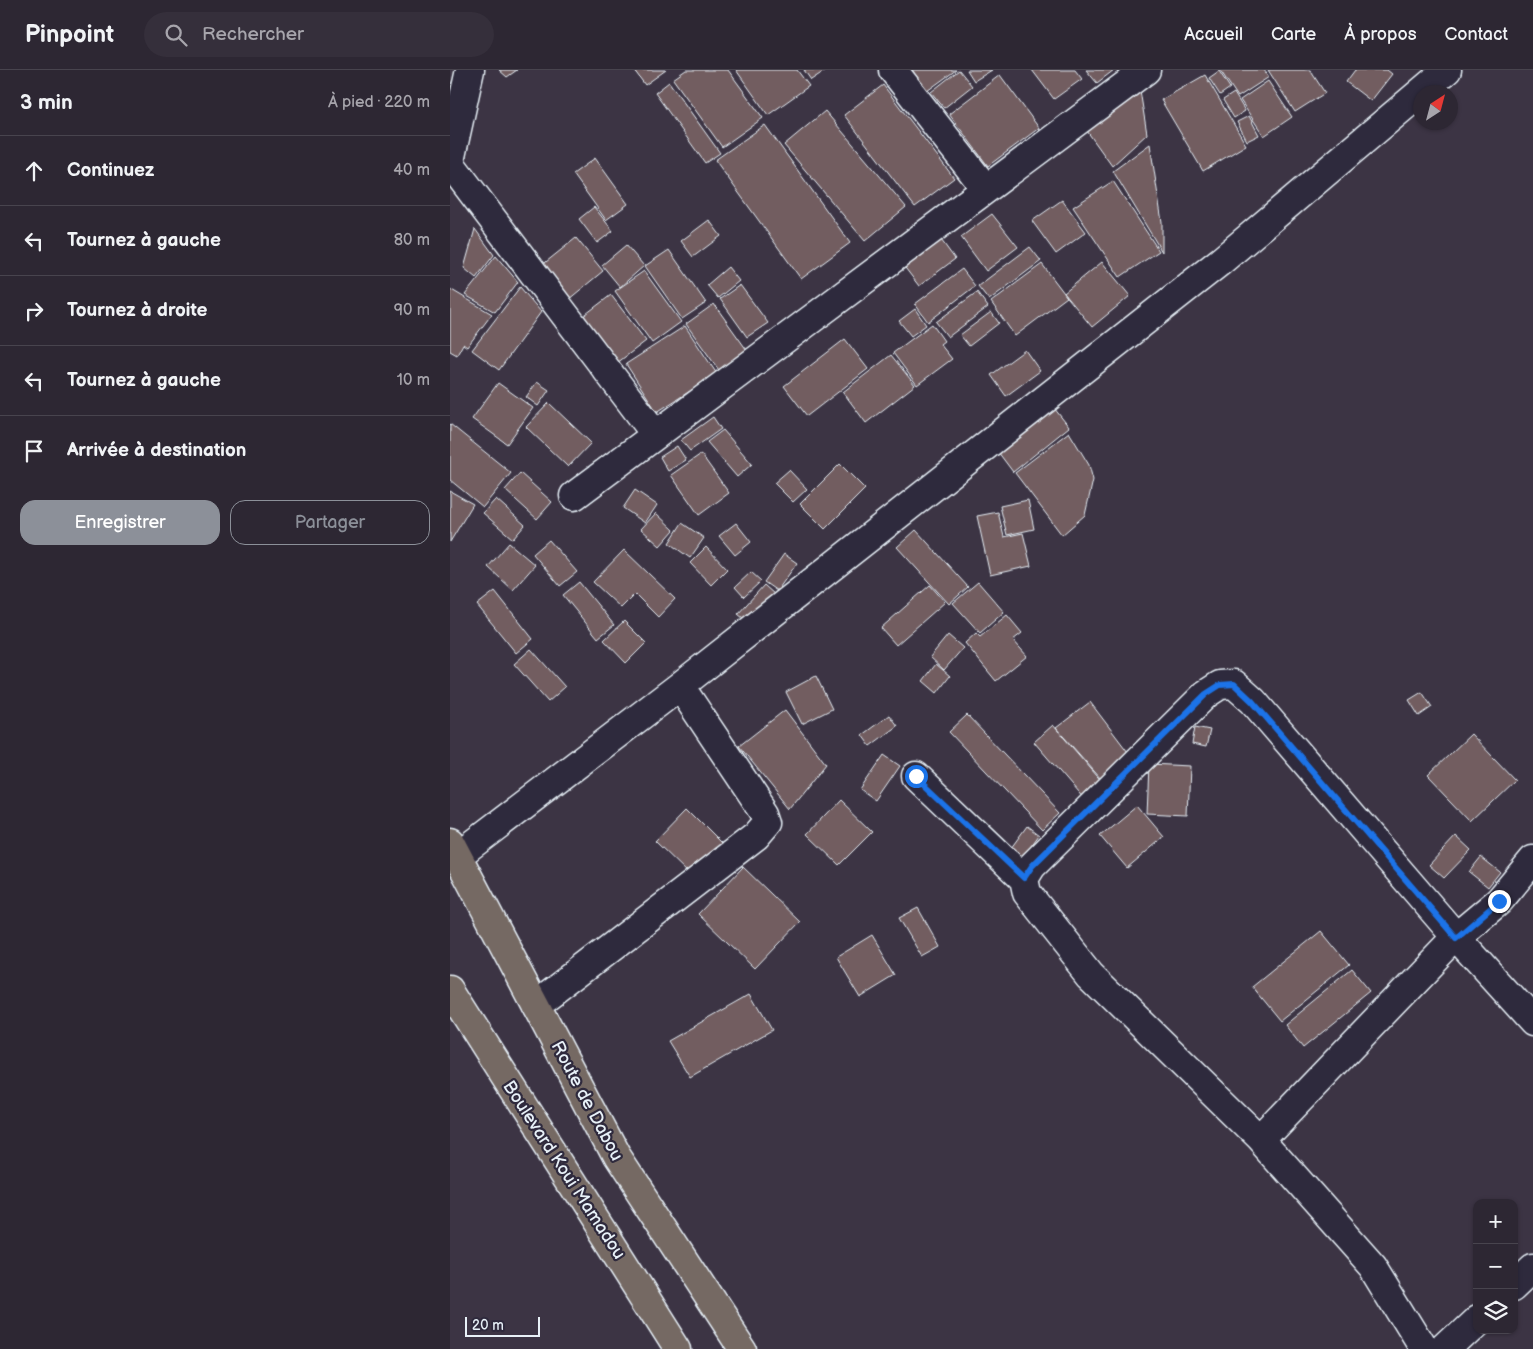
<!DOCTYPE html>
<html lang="fr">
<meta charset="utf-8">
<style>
:root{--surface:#2d2733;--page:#352f3b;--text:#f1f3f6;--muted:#a7a5ac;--line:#48444e;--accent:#8c9099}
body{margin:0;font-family:"Balsamiq Sans",sans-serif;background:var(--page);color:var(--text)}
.controls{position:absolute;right:15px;bottom:15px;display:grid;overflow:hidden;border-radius:10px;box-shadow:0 1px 4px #0004}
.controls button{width:45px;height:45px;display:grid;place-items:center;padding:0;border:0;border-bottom:1px solid var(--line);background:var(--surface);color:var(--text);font:25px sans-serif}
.compass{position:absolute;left:963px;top:15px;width:45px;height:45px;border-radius:50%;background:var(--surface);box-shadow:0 1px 4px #0004;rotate:36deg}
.scale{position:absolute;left:15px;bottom:12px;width:75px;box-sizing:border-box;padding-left:5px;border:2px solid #e8f1f8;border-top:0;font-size:14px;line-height:18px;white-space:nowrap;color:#e8f1f8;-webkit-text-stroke:4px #2f2a3d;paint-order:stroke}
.stop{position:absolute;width:15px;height:15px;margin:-11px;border:4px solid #1a73e8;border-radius:50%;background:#fff}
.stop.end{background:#1a73e8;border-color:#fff;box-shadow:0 1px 5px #0008}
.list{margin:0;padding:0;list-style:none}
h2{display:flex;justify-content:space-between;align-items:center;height:65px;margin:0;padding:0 20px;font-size:21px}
h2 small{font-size:16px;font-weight:400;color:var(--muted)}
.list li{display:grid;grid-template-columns:32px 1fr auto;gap:15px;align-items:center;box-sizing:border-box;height:70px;padding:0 20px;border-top:1px solid var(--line)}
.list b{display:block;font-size:19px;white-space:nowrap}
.list em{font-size:16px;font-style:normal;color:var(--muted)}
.actions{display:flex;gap:10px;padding:15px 20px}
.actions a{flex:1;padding:11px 0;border:1px solid var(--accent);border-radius:15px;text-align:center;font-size:18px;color:var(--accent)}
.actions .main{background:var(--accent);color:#fff}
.icon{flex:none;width:28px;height:28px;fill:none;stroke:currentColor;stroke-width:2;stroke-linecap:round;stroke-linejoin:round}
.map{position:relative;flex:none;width:1083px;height:1279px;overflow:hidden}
header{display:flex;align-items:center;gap:30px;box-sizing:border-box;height:70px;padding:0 25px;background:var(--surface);border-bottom:1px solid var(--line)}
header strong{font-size:24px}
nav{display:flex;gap:28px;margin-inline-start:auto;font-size:18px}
.search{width:350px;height:45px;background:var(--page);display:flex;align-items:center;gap:12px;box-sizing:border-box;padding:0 18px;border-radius:28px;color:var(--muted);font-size:19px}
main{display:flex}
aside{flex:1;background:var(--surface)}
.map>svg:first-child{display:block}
.building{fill:#725d60;stroke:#e8f1f8}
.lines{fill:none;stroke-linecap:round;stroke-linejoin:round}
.minor-casing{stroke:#e8f1f8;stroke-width:31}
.major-casing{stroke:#e8f1f8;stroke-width:31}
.minor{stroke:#2f2a3d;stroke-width:28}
.major{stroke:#756964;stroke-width:28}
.route{stroke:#1a73e8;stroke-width:6}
.labels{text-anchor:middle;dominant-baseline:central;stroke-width:4.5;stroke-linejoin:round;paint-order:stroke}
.street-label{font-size:18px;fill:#e8f1f8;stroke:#2f2a3d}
</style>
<header>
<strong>Pinpoint</strong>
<div class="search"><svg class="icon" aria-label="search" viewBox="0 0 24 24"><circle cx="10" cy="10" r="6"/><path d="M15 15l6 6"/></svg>Rechercher</div>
<nav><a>Accueil</a><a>Carte</a><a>À propos</a><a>Contact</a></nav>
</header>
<main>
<aside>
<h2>3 min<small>À pied · 220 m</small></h2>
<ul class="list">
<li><svg class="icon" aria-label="ahead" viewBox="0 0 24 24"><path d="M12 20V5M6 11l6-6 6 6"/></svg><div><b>Continuez</b></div><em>40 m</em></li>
<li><svg class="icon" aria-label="left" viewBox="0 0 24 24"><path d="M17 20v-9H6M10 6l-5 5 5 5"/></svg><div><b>Tournez à gauche</b></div><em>80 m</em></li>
<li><svg class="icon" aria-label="right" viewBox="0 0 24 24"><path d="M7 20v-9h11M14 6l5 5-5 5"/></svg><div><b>Tournez à droite</b></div><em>90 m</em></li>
<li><svg class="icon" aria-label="left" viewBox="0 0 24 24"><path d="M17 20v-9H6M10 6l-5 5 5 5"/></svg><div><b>Tournez à gauche</b></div><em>10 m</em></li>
<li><svg class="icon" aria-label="arrive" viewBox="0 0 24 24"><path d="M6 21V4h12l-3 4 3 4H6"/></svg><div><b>Arrivée à destination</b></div></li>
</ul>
<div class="actions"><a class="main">Enregistrer</a><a>Partager</a></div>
</aside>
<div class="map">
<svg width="1083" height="1279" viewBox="0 0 1083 1279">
<rect width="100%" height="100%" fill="#3c3444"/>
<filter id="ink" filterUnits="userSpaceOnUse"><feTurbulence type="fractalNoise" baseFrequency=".02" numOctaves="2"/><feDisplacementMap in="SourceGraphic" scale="10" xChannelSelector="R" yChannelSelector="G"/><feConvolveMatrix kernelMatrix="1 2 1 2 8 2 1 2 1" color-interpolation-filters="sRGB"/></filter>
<g filter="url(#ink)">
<path class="building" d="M49 0H67L57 7Z
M184 0H216L195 15Z
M236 0H278L313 48 272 77 223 9Z
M286 0H347L359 16 318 45Z
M354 0H376L361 10Z
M462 0H506L477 21Z
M509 0 522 16 494 38 481 22Z
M517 0H542L524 11Z
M582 0H625L632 9 604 29Z
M636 0H664L647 13Z
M770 0H814L819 7 788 27Z
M818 0H860L875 23 845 42Z
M905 0H937L942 4 921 31 896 12Z
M769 1 780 18 770 25 759 8Z
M550 5 589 58 538 96 499 44Z
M755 5 796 75 753 101 711 30Z
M818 11 842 47 814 66 790 30Z
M219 12 270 83 255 93 205 23Z
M689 14 697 64 662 96 632 54Z
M433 15 504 108 465 137 394 45Z
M784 23 795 41 784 48 773 30Z
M375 41 456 137 415 171 334 75Z
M799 46 809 65 797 71 787 52Z
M315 55 400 173 351 209 265 90Z
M700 74 712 152V182L663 101Z
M145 88 178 134 156 150 123 104Z
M663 111 709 181 670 207 623 137Z
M612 130 636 162 606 184 582 151Z
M144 137 163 161 147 173 129 149Z
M542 144 568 177 536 201 511 167Z
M259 150 271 166 243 187 231 171Z
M25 159 44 185 26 208 14 198Z
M486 163 505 189 469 216 449 190Z
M126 168 153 201 118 230 91 196Z
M176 175 194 196 170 217 152 195Z
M580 177 591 191 539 230 528 216Z
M219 180 256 233 232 249 195 196Z
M46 186 68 212 45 242 15 225Z
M652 192 680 226 642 257 614 223Z
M592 194 617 227 565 266 541 232Z
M278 197 289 211 268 228 257 215Z
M512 199 525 216 478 252 465 234Z
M194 201 231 252 202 273 165 221Z
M290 215 318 253 297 267 270 229Z
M70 217 91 242 49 300 22 280Z
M0 219 42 244 17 277 13 274 7 285 0 281Z
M527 222 538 237 498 267 486 252Z
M161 225 196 271 167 293 132 247Z
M264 234 299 283 271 303 236 254Z
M465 239 476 255 461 266 449 251Z
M541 242 549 253 519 276 510 265Z
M482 254 494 271 490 274 502 289 467 315 443 283Z
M235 256 267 304 207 342 176 294Z
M395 269 418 299 357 346 334 316Z
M575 280 590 301 556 326 541 305Z
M441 285 465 315 416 353 393 322Z
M87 312 99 320 88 336 76 327Z
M48 313 83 338 57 374 22 349Z
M99 333 141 373 118 397 76 357Z
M604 338 619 357 563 402 548 382Z
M263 347 271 359 240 381 231 370Z
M0 354 61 403 33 437 0 410Z
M273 360 302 394 287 407 257 372Z
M619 362 639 395 643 410 635 445 612 465 565 403Z
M227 376 236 390 218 401 210 387Z
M251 384 279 423 249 445 221 405Z
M390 394 415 419 375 459 350 434Z
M339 400 357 419 343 432 324 413Z
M70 403 102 432 87 449 55 420Z
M185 420 207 435 195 453 173 438Z
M0 421 23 434 0 472Z
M46 429 75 455 63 469 33 443Z
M578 430 584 459 557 465 550 436Z
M548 442 554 467 573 463 581 496 540 505 527 446Z
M206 443 224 460 210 476 191 459Z
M232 453 254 468 240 488 219 473Z
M286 453 301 472 285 485 269 466Z
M466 460 518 517 499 534 447 477Z
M99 470 127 502 110 516 83 484Z
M59 473 85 495 63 520 38 497Z
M256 477 277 499 261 515 240 493Z
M174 480 225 529 208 547 185 524 171 538 143 512Z
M334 484 347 493 327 521 314 512Z
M301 502 311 511 294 527 285 517Z
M129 512 164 555 148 568 113 525Z
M528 512 554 542 530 563 503 533Z
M314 515 325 525 299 553 288 544Z
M480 515 495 532 446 575 431 558Z
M45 521 83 569 66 583 27 535Z
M557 545 572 563 563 570 577 586 546 611 515 573 526 563 530 567Z
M174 551 196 573 176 593 154 570Z
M498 565 513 578 494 600 480 587Z
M81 579 115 617 98 632 64 594Z
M486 594 500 606 487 623 473 611Z
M366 606 382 639 352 654 336 622Z
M972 622 982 637 969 646 959 630Z
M640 632 681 686 651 709 606 658Z
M335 640 376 694 340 739 289 676Z
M439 645 447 656 420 676 412 665Z
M517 645 610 743 592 760 499 662Z
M603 655 654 714 635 731 584 672Z
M745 657 760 660 756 677 742 674Z
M1021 664 1065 710 1022 751 978 705Z
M434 685 450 696 426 731 410 720Z
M699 694 740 696 738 746 697 744Z
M389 730 422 762 389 795 357 764Z
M687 735 714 767 677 798 650 766Z
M237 738 273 774 242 807 205 771Z
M577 756 589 765 573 787 561 778Z
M1006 766 1021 780 994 808 979 795Z
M1031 787 1050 802 1038 817 1019 802Z
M293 797 350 852 305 899 248 844Z
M468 838 490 877 472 887 449 848Z
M871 861 899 895 830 951 802 917Z
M422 865 446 905 410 927 386 887Z
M902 900 921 923 853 978 835 955Z
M301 924 322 960 240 1007 218 971Z"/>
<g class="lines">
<defs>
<path id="minor" d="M443 0 536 119
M0 91 20 0
M0 93 206 365
M124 426 696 0
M466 706 574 809
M7 786 230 616 771 191 997 0
M86 935 306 766 318 752 315 743 230 616
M811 1070 1006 867 1049 831 1083 790
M1064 1215 1083 1197
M974 1279 923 1196 811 1070 641 904 577 823 574 809 582 796 756 624 770 615 784 614 803 631 1006 867 1083 952
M995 1279 1027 1249"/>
<path id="major" d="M0 772 166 1087 292 1279
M0 920 228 1279"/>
</defs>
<use href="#minor" class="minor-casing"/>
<use href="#major" class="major-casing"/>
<use href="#minor" class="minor"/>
<use href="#major" class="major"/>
</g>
</g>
<g class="lines" filter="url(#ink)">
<path class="route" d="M466 706 574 808 582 796 756 624 770 615 784 614 802 631 1006 868 1049 831"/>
</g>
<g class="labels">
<g class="street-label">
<text transform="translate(137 1031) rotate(62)">Route de Dabou</text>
<text transform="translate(114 1100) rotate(57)">Boulevard Koui Mamadou</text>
</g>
</g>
</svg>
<div class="controls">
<button>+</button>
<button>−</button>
<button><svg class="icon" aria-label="layers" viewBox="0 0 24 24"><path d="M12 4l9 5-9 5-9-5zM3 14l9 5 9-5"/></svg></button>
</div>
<svg class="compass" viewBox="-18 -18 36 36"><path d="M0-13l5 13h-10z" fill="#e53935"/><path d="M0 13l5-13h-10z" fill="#a7a5ac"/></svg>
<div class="scale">20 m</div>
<div class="stop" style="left:466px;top:706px"></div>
<div class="stop end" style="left:1049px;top:831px"></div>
</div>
</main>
